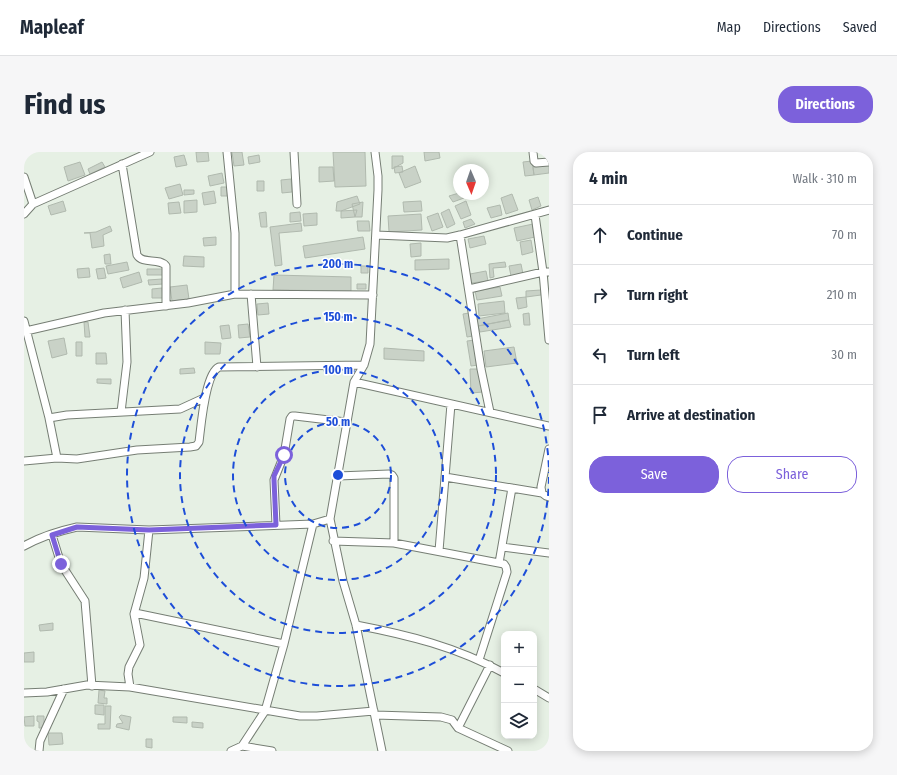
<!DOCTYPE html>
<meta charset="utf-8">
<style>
:root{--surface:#fff;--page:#f6f6f7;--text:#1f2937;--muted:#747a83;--line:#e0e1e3;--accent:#7c61db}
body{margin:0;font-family:"Fira Sans Condensed",sans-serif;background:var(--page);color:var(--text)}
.controls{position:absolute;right:12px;bottom:12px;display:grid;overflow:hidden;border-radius:8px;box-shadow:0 2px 10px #0003}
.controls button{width:36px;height:36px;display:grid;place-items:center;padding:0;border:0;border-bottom:1px solid var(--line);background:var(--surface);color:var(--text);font:20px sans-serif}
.compass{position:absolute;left:429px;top:12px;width:36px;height:36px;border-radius:50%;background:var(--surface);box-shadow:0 2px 10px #0003;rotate:178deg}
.stop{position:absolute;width:12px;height:12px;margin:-9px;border:3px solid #7c61db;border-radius:50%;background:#fff}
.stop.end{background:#7c61db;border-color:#fff;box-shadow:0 1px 4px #0008}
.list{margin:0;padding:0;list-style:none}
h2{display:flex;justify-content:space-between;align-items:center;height:52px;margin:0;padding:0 16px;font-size:17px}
h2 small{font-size:13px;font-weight:400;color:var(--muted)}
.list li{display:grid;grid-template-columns:26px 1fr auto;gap:12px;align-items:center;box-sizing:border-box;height:60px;padding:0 16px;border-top:1px solid var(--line)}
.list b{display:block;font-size:15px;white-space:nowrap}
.list em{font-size:13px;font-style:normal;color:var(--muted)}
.actions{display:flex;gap:8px;padding:12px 16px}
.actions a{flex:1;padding:9px 0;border:1px solid var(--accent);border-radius:16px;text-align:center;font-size:14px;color:var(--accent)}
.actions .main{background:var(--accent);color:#fff}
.icon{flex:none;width:22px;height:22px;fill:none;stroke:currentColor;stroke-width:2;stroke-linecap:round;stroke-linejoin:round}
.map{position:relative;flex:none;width:525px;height:599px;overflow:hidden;border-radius:16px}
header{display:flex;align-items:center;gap:24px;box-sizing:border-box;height:56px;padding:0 20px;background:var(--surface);border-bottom:1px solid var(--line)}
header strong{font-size:19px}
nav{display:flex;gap:22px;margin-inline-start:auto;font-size:14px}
.intro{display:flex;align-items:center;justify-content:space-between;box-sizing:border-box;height:96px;padding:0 24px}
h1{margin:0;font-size:28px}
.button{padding:10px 18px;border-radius:16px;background:var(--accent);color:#fff;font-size:14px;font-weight:700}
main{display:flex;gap:24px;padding:0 24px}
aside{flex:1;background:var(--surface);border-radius:16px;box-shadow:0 2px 10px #0003}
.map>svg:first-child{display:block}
.building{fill:#c9d2c7;stroke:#b0b9ae}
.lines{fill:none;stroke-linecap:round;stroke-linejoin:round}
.street-casing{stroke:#767e74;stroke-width:9}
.street{stroke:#fff;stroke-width:7}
.route{stroke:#7c61db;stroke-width:5}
.ring{fill:none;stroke:#1d4ed8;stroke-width:2;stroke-dasharray:7 5}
.centre{fill:#1d4ed8;stroke:#fff;stroke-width:2}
.ring-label{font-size:12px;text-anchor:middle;font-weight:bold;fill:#1d4ed8;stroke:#fff;stroke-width:3;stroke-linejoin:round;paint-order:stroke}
</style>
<header>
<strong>Mapleaf</strong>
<nav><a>Map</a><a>Directions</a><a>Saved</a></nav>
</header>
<div class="intro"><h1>Find us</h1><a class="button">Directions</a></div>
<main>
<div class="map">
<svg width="525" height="599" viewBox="0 0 525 599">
<rect width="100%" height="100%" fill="#e6f0e4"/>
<path class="building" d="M172 0H184L185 9 173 10Z
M208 0H218L220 13 210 14Z
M309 0H341L342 34 311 35Z
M400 0H415L416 6 401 9Z
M160 3 163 13 152 15 150 5Z
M235 3 236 10 225 12 224 5Z
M368 4H379V11L368 17Z
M508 9 510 23 501 24 499 10Z
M56 10 61 23 44 29 40 15Z
M78 10 81 15 66 22 64 17Z
M525 13V21L510 23 509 15Z
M378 14 379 20 371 21 370 15Z
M391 14 397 30 381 36 375 21Z
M295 15H309L310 29 295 30Z
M198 21 200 31 186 34 184 24Z
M267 27 268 40 258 41 257 28Z
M233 29H240V39H233Z
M156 32 159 43 145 47 141 36Z
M197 35H204L203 44H197Z
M160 38H170V42L160 43Z
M190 39 192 51 180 53 178 41Z
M435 41 438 42 440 46 429 50 425 44Z
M488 42 494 58 482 62 477 46Z
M333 44 336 52 317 59H312L313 50Z
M514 45 517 54 508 58 505 48Z
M173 48V60L160 61V49Z
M39 49 42 59 27 63 24 54Z
M397 49 398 59 380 60 379 50Z
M442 49 447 63 437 67 431 54Z
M155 50 157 61 145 62 144 51Z
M339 50 338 65H331L328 52Z
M476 53 478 63 467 66 463 56Z
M425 57 431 72 423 76 417 61Z
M333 58 331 65 317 66V59Z
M242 60 243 75H237L235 61Z
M276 60 277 69 266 70V61Z
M293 61V73L280 74 279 62Z
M414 61 419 75 408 79 403 65Z
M397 62 398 78 365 80 364 64Z
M447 67 451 72 441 76 439 70Z
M333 69H345L346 79H334Z
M277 71 278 79 255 81 258 113 251 114 246 75Z
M509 72 511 85 493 89 490 76Z
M86 74 88 79 79 83 80 94 68 96 66 81H60L72 80Z
M460 84 462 92 446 96 444 87Z
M192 85V93L180 94 179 86Z
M339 85 341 97 281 106 279 94Z
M507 88 509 100 498 103 496 90Z
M397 91V104L387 105 386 92Z
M86 102 87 112H81L80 103Z
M160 104 180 105V115L159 114Z
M425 107V117L391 118V108Z
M103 110 105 118 84 122 82 114Z
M481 110 482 115 469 116 470 125 466 126 465 112Z
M497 112 499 122 487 124 485 114Z
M337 114H344V121H337Z
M65 116 66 125 54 126 53 117Z
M80 116 82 126 74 127 72 117Z
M123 117H139V123H123Z
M462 119 464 129 447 131 446 122Z
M115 120 118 130 99 136 96 126Z
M250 123 327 125V139L249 138Z
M138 127 139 132 125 133 124 128Z
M333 132H342V137H333Z
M163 133 165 147 148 149 146 135Z
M476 135 478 144 453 148 451 139Z
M138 136 139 146H128V137Z
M517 138V143L502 145V139Z
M502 145 503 155 494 157 492 146Z
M480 149 481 161 455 164 454 152Z
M244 151 245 162 234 163 233 152Z
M445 161 449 184 443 185 439 162Z
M484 161 485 168 454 174 453 167Z
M505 161 506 173H500L499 162Z
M485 168 487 175 456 180 454 174Z
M60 170H64L66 185H61Z
M224 172 226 185 215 186 214 173Z
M205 173 207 186 198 187 196 174Z
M40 186 43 202 28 206 24 189Z
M451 188 454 213 447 214 443 189Z
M52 190H58V204H52Z
M181 190 197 191 196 202H181Z
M490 195 493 211 462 215 460 199Z
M360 196 400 199V209L360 207Z
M72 201H82L83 212H72Z
M170 216 171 221 156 222V217Z
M446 217H457L459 240 447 241Z
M73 227H87V232L73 231Z
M29 471V478L16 479 15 473Z
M10 500V510H0V501Z
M75 538 81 539 80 546H83V552L74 551Z
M71 553H80V563L71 562Z
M81 554H87L86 577H74V572H81Z
M97 563 107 565 105 578 92 575 93 572 99 571 95 565Z
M10 564V574H1L0 565Z
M13 564H20V576H15V570L13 569Z
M149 565H163V571L149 570Z
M168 570 179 571V576L168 575Z
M24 581H38L39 592 25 593Z
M122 587H128V596L122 595Z"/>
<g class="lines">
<defs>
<path id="street" d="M203 0 211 81V142
M270 0 273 52
M351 0 354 24V38L346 192 340 213 330 230 306 367 319 429 332 473 358 599
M509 0 510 9 512 11 525 10
M98 12 113 103C119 113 135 105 142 114V154
M0 25 9 52
M0 62 9 52 126 0
M511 63 519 120 525 188
M352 83 423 86 436 83 525 58
M436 83 457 217 466 260
M445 137 519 120H525
M227 142 233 215
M0 169 25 266 33 306
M2 179 80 161 164 151 211 142 349 143
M330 230 525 274
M97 260 103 210 101 158
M25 266 43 263 156 257 180 246
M0 309 33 306 53 307 113 298 166 295 172 294 175 290C177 275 181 221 195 215L340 213
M314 324 365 322 368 323 370 326V391
M421 325 518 341 522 344 525 345
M518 341 517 335 525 297
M252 373 250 328 260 303 266 267 268 264H271L322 270
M28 383 37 412 61 449 68 534
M309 389 370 391 480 412 482 415 483 420 455 508
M0 394C16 385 35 379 53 375L125 378 210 375 289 372 306 367
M478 395 525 401
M415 399 427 252
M475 411 488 336
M111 461 260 492
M332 473C384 483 433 495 480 521
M466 513 434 576 484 599
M106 535 104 522 105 515 116 493 110 462 120 426 125 378
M510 537 525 546
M0 541 23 540 63 533 106 535 276 564H293L350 559
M351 563 417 565 428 568 434 576
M218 594 248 599
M15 599 16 589 40 537
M207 599 218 594 241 559 260 492 289 372"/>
</defs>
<use href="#street" class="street-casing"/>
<use href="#street" class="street"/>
</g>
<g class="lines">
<path class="route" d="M37 412 28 383 53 375 125 378 252 373 250 328V324L260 303"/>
</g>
<g class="ring">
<circle cx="314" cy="323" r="53"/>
<circle cx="314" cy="323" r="105"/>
<circle cx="314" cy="323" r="158"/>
<path d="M525 325A211 211 0 1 1 525 321"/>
</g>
<circle cx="314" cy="323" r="6" class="centre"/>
<g class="ring-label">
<text x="314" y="116">200 m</text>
<text x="314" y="169">150 m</text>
<text x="314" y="222">100 m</text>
<text x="314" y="274">50 m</text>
</g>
</svg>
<div class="controls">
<button>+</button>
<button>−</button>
<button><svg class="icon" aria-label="layers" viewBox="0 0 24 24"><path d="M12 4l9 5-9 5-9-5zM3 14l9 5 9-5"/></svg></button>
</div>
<svg class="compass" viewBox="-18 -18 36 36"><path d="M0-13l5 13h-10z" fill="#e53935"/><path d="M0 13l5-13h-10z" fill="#747a83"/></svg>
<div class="stop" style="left:260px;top:303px"></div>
<div class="stop end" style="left:37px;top:412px"></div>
</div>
<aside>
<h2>4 min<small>Walk · 310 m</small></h2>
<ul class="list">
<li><svg class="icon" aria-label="ahead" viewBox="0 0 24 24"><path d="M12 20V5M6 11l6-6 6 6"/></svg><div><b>Continue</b></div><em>70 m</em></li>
<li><svg class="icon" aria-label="right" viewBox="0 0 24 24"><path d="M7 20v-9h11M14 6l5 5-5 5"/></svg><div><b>Turn right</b></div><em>210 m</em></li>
<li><svg class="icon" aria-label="left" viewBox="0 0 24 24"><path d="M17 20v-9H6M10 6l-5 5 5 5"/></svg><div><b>Turn left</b></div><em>30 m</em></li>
<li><svg class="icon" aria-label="arrive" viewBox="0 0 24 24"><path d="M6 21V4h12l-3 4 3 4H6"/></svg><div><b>Arrive at destination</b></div></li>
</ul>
<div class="actions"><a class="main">Save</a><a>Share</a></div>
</aside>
</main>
